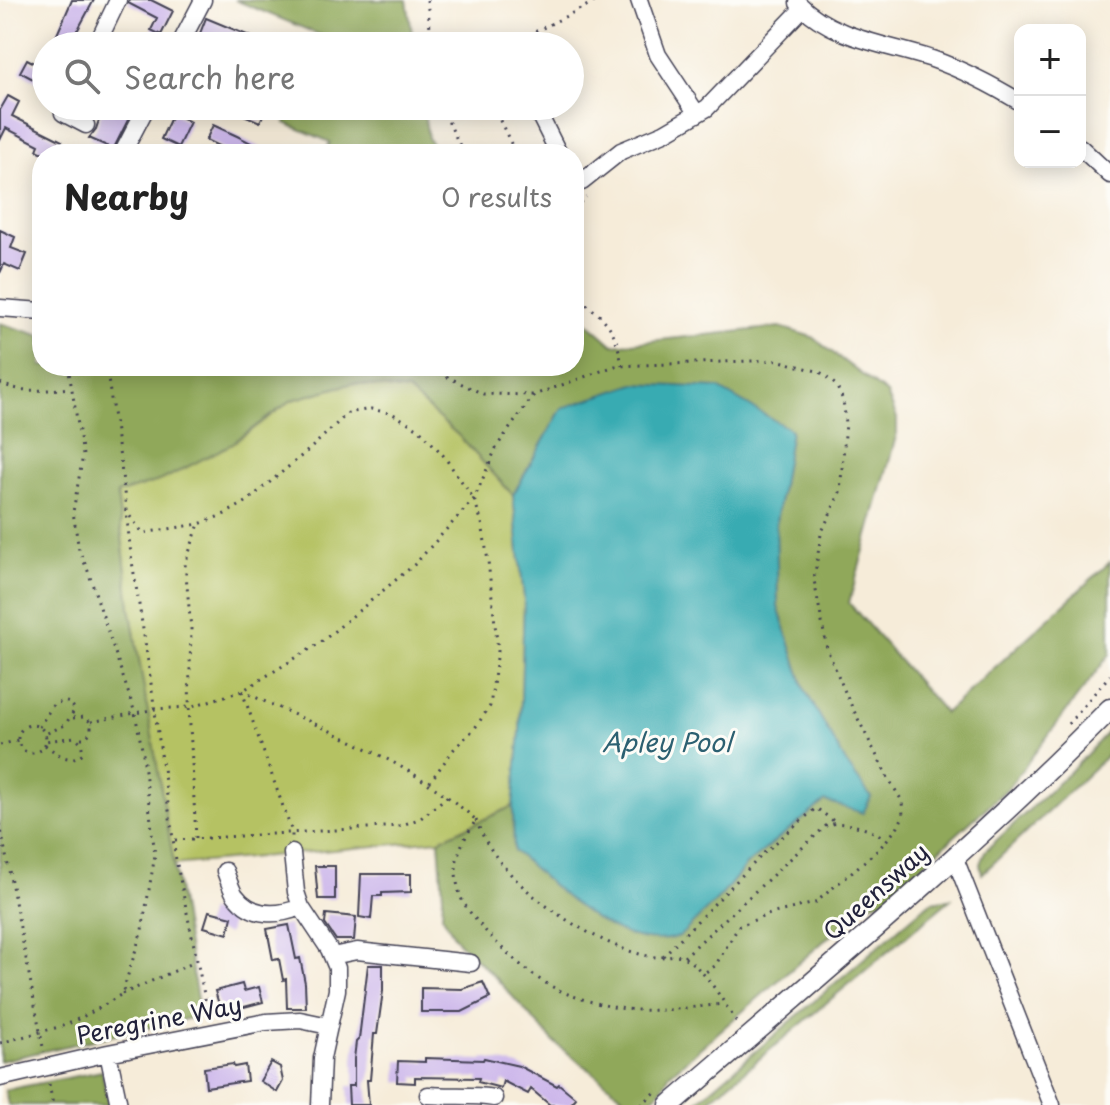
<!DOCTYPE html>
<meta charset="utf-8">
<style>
:root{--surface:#fff;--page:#f6f6f6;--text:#222;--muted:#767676;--line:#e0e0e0}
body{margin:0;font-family:"Playpen Sans",sans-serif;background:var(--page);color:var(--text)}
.controls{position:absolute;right:24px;top:24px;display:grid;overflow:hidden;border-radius:16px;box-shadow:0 4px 20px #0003}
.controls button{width:72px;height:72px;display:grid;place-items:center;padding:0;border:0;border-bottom:2px solid var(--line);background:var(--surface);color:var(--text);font:40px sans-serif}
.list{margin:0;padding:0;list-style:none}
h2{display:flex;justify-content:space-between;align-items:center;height:104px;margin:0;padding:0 32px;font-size:34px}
h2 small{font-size:26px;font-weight:400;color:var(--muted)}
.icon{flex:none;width:44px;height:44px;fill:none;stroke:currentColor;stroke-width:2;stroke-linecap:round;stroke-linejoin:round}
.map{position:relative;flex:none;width:1110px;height:1105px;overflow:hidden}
.search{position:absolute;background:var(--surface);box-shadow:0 4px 20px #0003;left:32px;top:32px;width:552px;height:88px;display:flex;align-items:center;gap:20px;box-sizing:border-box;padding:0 28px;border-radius:44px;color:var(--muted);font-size:30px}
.panel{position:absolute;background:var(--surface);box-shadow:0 4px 20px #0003;left:32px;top:144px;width:552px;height:232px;border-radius:32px}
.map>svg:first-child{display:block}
.green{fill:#b5c264;stroke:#6c7250;stroke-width:2}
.forest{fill:#90a85a;stroke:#59654a;stroke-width:2}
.water{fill:#39abb2;stroke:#2e6676;stroke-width:2}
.building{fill:#cdb8eb}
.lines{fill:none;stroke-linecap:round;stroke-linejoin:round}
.minor-casing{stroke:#424053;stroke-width:19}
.major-casing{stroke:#424053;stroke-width:23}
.path{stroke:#424053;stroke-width:3;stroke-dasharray:2 6;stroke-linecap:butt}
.minor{stroke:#fff;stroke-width:16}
.major{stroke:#fff;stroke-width:20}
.labels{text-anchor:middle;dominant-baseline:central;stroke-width:6;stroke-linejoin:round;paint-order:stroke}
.street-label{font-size:24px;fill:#22223b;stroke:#fdfcf7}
.water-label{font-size:26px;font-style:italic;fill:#2c6071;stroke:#fdfcf7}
</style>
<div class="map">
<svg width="1110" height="1105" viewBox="0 0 1110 1105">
<rect width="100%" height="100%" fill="#fdfcf7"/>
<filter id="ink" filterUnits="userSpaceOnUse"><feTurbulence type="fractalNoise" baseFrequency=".0125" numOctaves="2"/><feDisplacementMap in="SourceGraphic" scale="16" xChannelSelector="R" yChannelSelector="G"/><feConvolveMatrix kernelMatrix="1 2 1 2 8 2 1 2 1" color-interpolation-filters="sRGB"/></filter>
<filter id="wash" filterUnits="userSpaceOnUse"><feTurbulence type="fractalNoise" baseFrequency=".006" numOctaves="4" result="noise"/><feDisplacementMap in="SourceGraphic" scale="32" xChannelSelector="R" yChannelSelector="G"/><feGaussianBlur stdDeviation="1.8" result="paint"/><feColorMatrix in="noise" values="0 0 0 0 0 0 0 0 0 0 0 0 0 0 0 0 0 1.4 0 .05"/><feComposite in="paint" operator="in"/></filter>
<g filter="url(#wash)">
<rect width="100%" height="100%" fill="#f6ecd9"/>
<path class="green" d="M353 383 408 391 459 436 513 495 524 599 520 732 513 806 439 840 173 865 130 607 117 494 230 445 292 400Z"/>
<path class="forest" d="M235 0H407L414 46H319L323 36Z
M292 106H423L428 138 439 154H325L330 142 285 123Z
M574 311 613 345 780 327 812 337 887 394 897 418V433L849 603 945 713 1110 562V654L1008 788 883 901 867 904 669 1075C664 1089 650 1105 634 1105L554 1042 494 976 458 942 442 915 443 896 439 840 513 806 514 851 721 896 747 864 825 801 871 797 846 763 805 690 778 607 776 522 791 430 562 408 513 495 459 436 408 391 353 383 292 400 230 445 162 480 117 494 130 607 200 1016 0 1061V323L42 336V366H574Z
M1110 729V753L982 874 980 864 985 851 1077 765Z
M951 899 704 1105H693L917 913 931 902Z
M102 1071 108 1105H8L5 1090Z"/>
<path class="water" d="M635 384 718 388 791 430 776 522 778 607 805 690 846 763 871 797 863 813 825 801 747 864 721 896 680 936C619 957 556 887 514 851L513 806 520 732 524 599 513 495 562 408Z"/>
<g id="blocks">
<path class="building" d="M72 0H94L69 46H52Z
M129 0H151L173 11 161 35 151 30 157 18 128 3Z
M206 18 252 37 248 46H223L199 36Z
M27 59 46 69V86L20 72Z
M8 96 19 102 12 116 62 141 55 154H45L37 150 39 145 6 128 0 140V110Z
M86 106H135L111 154H103L107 146 89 138 96 129 101 114Z
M223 106H267L260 122Z
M173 113 190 122 178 147 161 139Z
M213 125 237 136 273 154H235L206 140Z
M0 230 15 237 11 248 27 254 20 271 4 264 0 273Z
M315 866H335V899H318Z
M361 874H411V892L382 893V896H373L371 919 359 917Z
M209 911 232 917 228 934 204 927Z
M326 914 356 917 354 940H336L325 924Z
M289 925 296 959 300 958 305 983 306 1008H287L286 979 283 980 279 959 273 960 267 929Z
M368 965H383V991L377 1034H374L370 1080H367L369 1105H349L348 1086H354V1059L356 1042 359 1039Z
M483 982 490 998 462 1012H421V988L462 989Z
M242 984 244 991 259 987 263 1002 225 1012 224 1007 220 1008 215 991Z
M425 1058 483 1060 484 1058 519 1066 557 1086 559 1084 576 1098 570 1105H550L531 1089 528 1094 503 1081 501 1088 478 1082 479 1078 415 1077V1083L397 1082 398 1061 425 1062Z
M271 1062 280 1067 283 1081 277 1092 260 1081Z
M233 1064 234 1067 245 1065 247 1081 206 1087 204 1068Z"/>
</g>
</g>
<g filter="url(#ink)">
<use href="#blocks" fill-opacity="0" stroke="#424053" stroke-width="2"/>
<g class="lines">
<defs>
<path id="minor" d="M639 0 658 55 697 114
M798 3C833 39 886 44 932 59 963 70 992 85 1020 102
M96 46 118 0
M179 46 203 0
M66 106 63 113 86 125
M535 106 559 154
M1080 147 1110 175
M122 154 147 106
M574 173 582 182 621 151 664 133 707 108 803 8
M0 308 42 311
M292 853 296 892 301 907 329 949 337 968V990L322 1058 320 1105
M954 856 1052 1105
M225 871C228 879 231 889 235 895 252 918 278 916 301 907
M332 956 357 951 471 963
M108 1053 119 1105
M0 1078 108 1053 266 1022 300 1020 329 1026
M428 1095C452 1097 471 1094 494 1098"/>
<path id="major" d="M670 1105C819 977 972 849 1110 709"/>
</defs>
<use href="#minor" class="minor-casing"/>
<use href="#major" class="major-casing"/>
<path class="path" d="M427 0 432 46
M507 46 598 0
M445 106 449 123 464 154
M493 106 516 154
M574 208 586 197
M574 294C605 320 615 323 622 366
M106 366 121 465 131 555 146 648 176 860 209 1018
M425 366 483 394 534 395
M0 383C22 394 47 390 70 388
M125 510 143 533 199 524 225 514 246 502 311 448 348 413 371 409 393 414 419 429 443 455 474 499 482 523 488 561 498 651 490 706 475 728 454 749 429 783
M242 691C323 729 409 760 476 820 466 836 456 851 456 870 456 881 459 897 465 905 481 930 524 972 549 985 568 996 591 1002 613 1007 649 1014 686 1008 723 1004
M242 691 292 832V839
M73 718 83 717 91 722V732L85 738H79
M91 722 155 709 189 707 242 691 320 643 415 564 474 499 497 446 534 395 615 366 777 360 820 372 836 385 843 400 846 423 840 492 821 534 814 580 827 649 848 699 887 776 902 801 903 816 898 827 879 849 815 903 770 914 739 926 715 966 704 973
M1068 724 1110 675
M18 739a14 14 0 1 1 28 0a14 14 0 1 1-28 0Z
M39 727 53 705 63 701 70 703 75 709 65 725 45 734
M0 745 18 740
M45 745C58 754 69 765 83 753L81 742 75 737 46 741
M476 820C497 879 569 928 626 950 636 953 651 958 662 957 671 956 676 953 685 958 709 973 723 1003 739 1025
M0 824 44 1052
M196 838 189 707 191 629 185 564 199 524
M175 840 400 826 421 818 449 795
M663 956 764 853 816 808 835 822
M684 957 827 825C844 820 870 829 885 838
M122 994 195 962
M0 1043 66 1025 96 1010 122 994 142 930 155 855 143 754 135 713 88 571 79 550 73 512 83 455 68 366
M49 1084 53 1105
M641 1105 657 1091"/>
<use href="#minor" class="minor"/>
<use href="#major" class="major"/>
</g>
</g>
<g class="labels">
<g class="street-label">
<text transform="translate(875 891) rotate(-42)">Queensway</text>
<text transform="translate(159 1019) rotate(-11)">Peregrine Way</text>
</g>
<g class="water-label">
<text x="667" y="741">Apley Pool</text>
</g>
</g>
</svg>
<div class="controls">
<button>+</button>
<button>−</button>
</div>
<div class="search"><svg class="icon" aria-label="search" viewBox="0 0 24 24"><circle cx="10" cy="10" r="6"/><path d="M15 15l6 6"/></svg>Search here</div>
<section class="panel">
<h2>Nearby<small>0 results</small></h2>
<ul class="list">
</ul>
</section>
</div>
